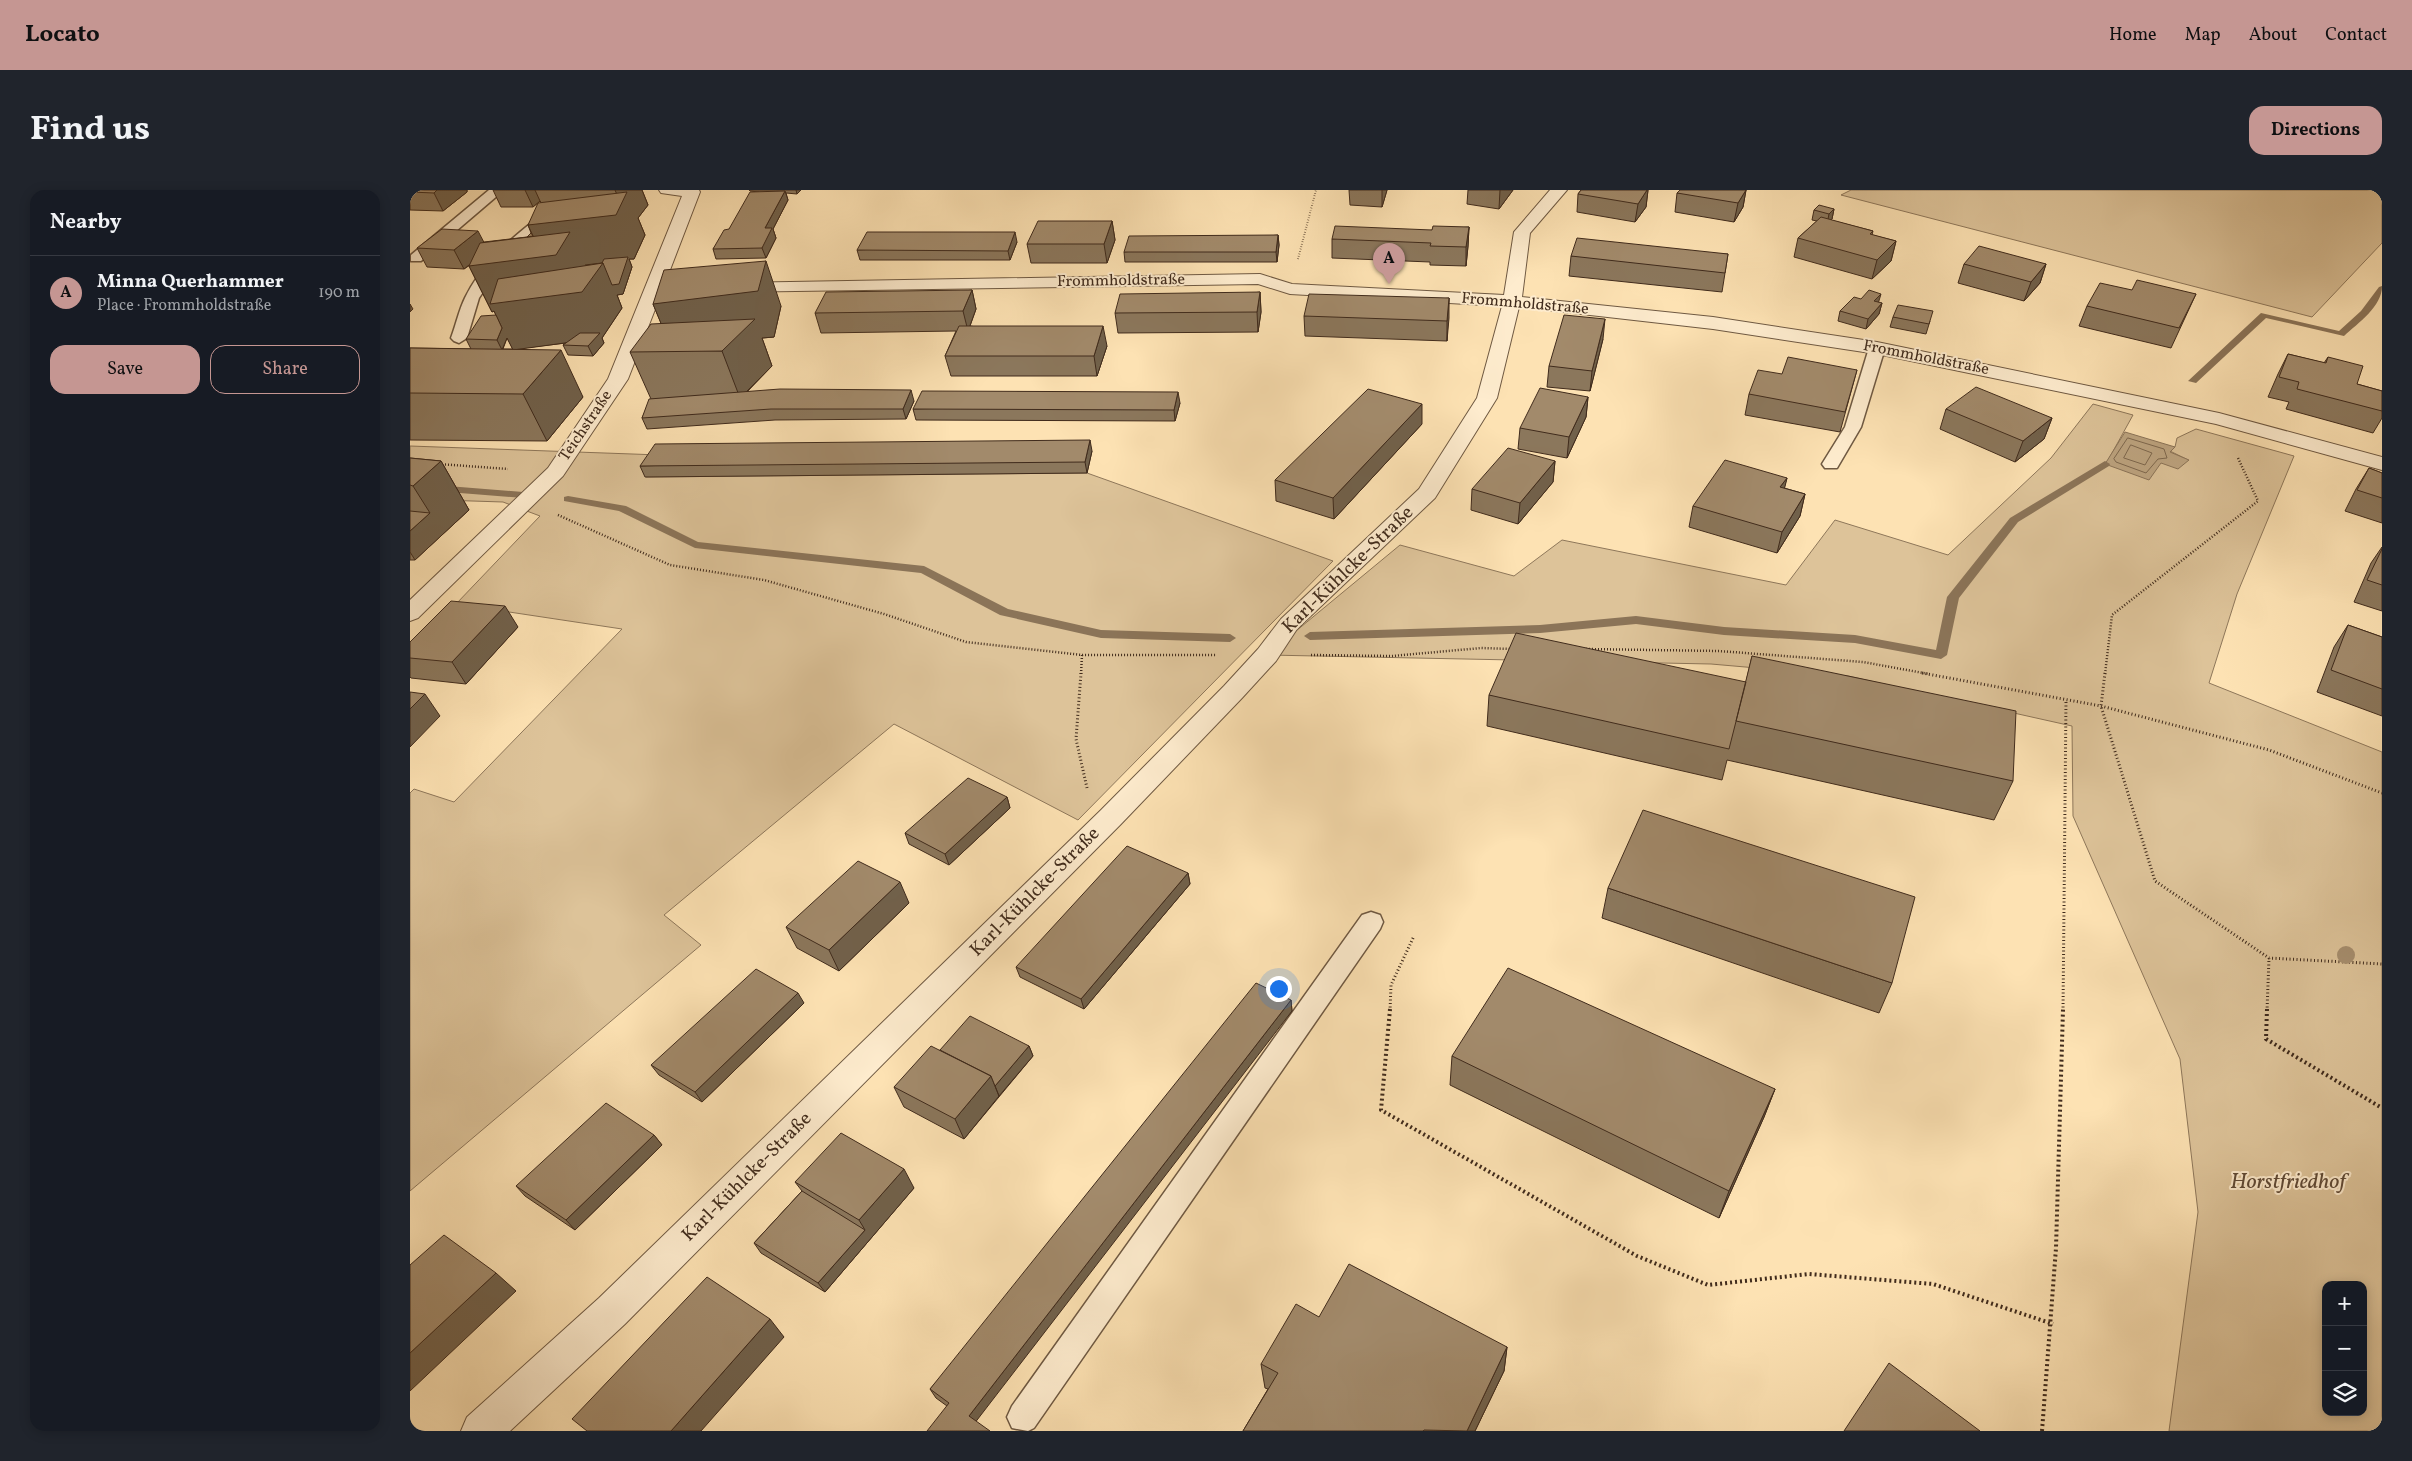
<!DOCTYPE html>
<meta charset="utf-8">
<style>
:root{--surface:#171b24;--page:#20242c;--text:#f1f3f6;--muted:#9ea1a6;--line:#363941;--accent:#c59692}
body{margin:0;font-family:Vollkorn,serif;background:var(--page);color:var(--text)}
.controls{position:absolute;right:15px;bottom:15px;display:grid;overflow:hidden;border-radius:10px;box-shadow:0 2px 12px #0003}
.controls button{width:45px;height:45px;display:grid;place-items:center;padding:0;border:0;border-bottom:1px solid var(--line);background:var(--surface);color:var(--text);font:25px sans-serif}
.you{position:absolute;left:868px;top:798px;width:18px;height:18px;margin:-12px;border:4px solid #fff;border-radius:50%;background:#1a73e8;box-shadow:0 0 0 8px #1a73e833}
.badge{display:grid;place-items:center;width:32px;height:32px;border-radius:50%;background:var(--accent);color:#111;font-size:16px;font-weight:700}
.pin{position:absolute;translate:-50% -41px;filter:drop-shadow(0 1px 2px #0008)}
.pin::after{content:'';position:absolute;top:26px;width:18px;height:15px;background:inherit;clip-path:polygon(0 0,100% 0,50% 100%)}
.list{margin:0;padding:0;list-style:none}
h2{display:flex;justify-content:space-between;align-items:center;height:65px;margin:0;padding:0 20px;font-size:21px}
h2 small{font-size:16px;font-weight:400;color:var(--muted)}
.list li{display:grid;grid-template-columns:32px 1fr auto;gap:15px;align-items:center;box-sizing:border-box;height:75px;padding:0 20px;border-top:1px solid var(--line)}
.list b{display:block;font-size:19px;white-space:nowrap}
.list p{margin:0;font-size:16px;white-space:nowrap;color:var(--muted)}
.list em{font-size:16px;font-style:normal;color:var(--muted)}
.actions{display:flex;gap:10px;padding:15px 20px}
.actions a{flex:1;padding:11px 0;border:1px solid var(--accent);border-radius:15px;text-align:center;font-size:18px;color:var(--accent)}
.actions .main{background:var(--accent);color:#111}
.icon{flex:none;width:28px;height:28px;fill:none;stroke:currentColor;stroke-width:2;stroke-linecap:round;stroke-linejoin:round}
.map{position:relative;flex:none;width:1972px;height:1241px;overflow:hidden;border-radius:15px}
header{display:flex;align-items:center;gap:30px;box-sizing:border-box;height:70px;padding:0 25px;background:var(--accent);color:#111}
header strong{font-size:24px}
nav{display:flex;gap:28px;margin-inline-start:auto;font-size:18px}
.intro{display:flex;align-items:center;justify-content:space-between;box-sizing:border-box;height:120px;padding:0 30px}
h1{margin:0;font-size:35px}
.button{padding:12px 22px;border-radius:15px;background:var(--accent);color:#111;font-size:18px;font-weight:700}
main{display:flex;gap:30px;padding:0 30px}
aside{flex:1;background:var(--surface);border-radius:15px;box-shadow:0 2px 12px #0003}
.map>svg:first-child{display:block}
.green{fill:#ddc399;stroke:#8e775a;fill-rule:evenodd}
.water{fill:#bda480;stroke:#8b7458}
.lines{fill:none;stroke-linecap:round;stroke-linejoin:round}
.shore{stroke:#7e684e;stroke-width:1}
.stream{fill:#8b7458;fill-rule:evenodd}
.service-casing{stroke:#6f5942;stroke-width:3}
.minor-casing{stroke:#6f5942;stroke-width:2}
.path-far3{stroke:#402b1c;stroke-width:2;stroke-dasharray:0.5 2;stroke-linecap:butt}
.path-far2{stroke:#402b1c;stroke-width:2.5;stroke-dasharray:1 2;stroke-linecap:butt}
.path-far1{stroke:#402b1c;stroke-width:3;stroke-dasharray:1 2.5;stroke-linecap:butt}
.path{stroke:#402b1c;stroke-width:4;stroke-dasharray:2 3;stroke-linecap:butt}
.service{fill:#feecce;fill-rule:evenodd}
.minor{fill:#feecce;fill-rule:evenodd}
.tree{fill:#a68e6e}
.wall{fill:#8b775c;stroke:#402b1c;fill-rule:evenodd}
.shaded-wall{fill:#71614b;stroke:#402b1c;fill-rule:evenodd}
.building{fill:#a28a6b;stroke:#402b1c}
.labels{text-anchor:middle;dominant-baseline:central;stroke-width:4;stroke-linejoin:round;paint-order:stroke}
.far-street-label{font-size:16px;fill:#402b1c;stroke:#feecce}
.street-label{font-size:19px;fill:#402b1c;stroke:#feecce}
.near-park-label{font-size:22px;font-style:italic;fill:#5f4935;stroke:#feecce}
</style>
<header>
<strong>Locato</strong>
<nav><a>Home</a><a>Map</a><a>About</a><a>Contact</a></nav>
</header>
<div class="intro"><h1>Find us</h1><a class="button">Directions</a></div>
<main>
<aside>
<h2>Nearby<small></small></h2>
<ul class="list">
<li><span class="badge">A</span><div><b>Minna Querhammer</b><p>Place · Frommholdstraße</p></div><em>190 m</em></li>
</ul>
<div class="actions"><a class="main">Save</a><a>Share</a></div>
</aside>
<div class="map">
<svg width="1972" height="1241" viewBox="0 0 1972 1241">
<rect width="100%" height="100%" fill="#fde2b3"/>
<filter id="stains"><feTurbulence type="fractalNoise" baseFrequency=".004" numOctaves="4"/><feColorMatrix values="0 0 0 0 .2 0 0 0 0 .09 0 0 0 0 .02 0 0 0 .5 -.17"/></filter>
<radialGradient id="worn" r=".72"><stop offset=".6" stop-color="#630" stop-opacity="0"/><stop offset="1" stop-color="#630" stop-opacity=".3"/></radialGradient>
<path class="green" d="M1441 0H1972V53L1902 127 1431 5Z
M1683 214 1723 225 1696 274 1778 270 1760 261 1765 257 1767 248 1786 239 1884 266 1827 404 1799 493 1972 562V1241H1759L1788 1022 1770 869 1663 626 1662 536 1438 486 1301 474 857 465 990 355 1104 386 1152 350 1376 395 1425 330 1538 365 1641 268ZM1916 1095H1953V1222H1916Z
M0 256 250 265 236 287 677 283 923 371 668 630 484 534 254 725 291 755 0 1001V603L4 599 44 612 212 439 46 414 130 326 93 312 0 309Z"/>
<path class="water" d="M1715 242 1765 257 1760 262 1779 270 1768 279 1751 273 1739 290 1695 274Z"/>
<g class="lines">
<path class="shore" d="M1718 248 1754 259 1757 268 1748 269 1736 283 1706 272 1704 269Z
M1721 255 1742 263 1735 275 1714 268Z"/>
<path class="stream" d="M1972 96C1972 117 1948 133 1934 146L1856 128 1786 193 1778 191 1851 123 1929 141 1951 121 1969 97Z
M1695 271 1700 274 1699 276 1608 332 1549 408 1537 465 1531 469 1445 453 1314 445 1226 434 1130 443 900 450 894 446 900 442 1130 435 1226 426 1314 437 1445 445 1526 460 1537 407 1600 328Z
M0 293 113 302 118 305 113 308 0 299Z
M158 306 216 316 288 352 514 376 598 419 691 440 820 444 826 448 820 452 691 448 590 425 511 383 285 358 209 321 154 311V307Z"/>
<defs>
<path id="service" d="M79 0H94L11 71H1V65Z
M168 0H184L118 51 87 81 69 108 57 148 49 153 44 151 41 148C46 135 49 120 55 108 77 62 127 27 168 0Z
M1467 153 1475 158 1451 237 1427 278H1415L1412 274 1435 237 1459 158Z
M961 722 970 725 973 732 970 739 624 1238 618 1241 602 1238 597 1227 602 1216 952 725Z"/>
<path id="minor" d="M249 0H289L290 2 255 93 292 94 295 98 292 102 251 104 218 189 153 286 8 428 0 431V410L138 278 198 189 272 6 251 3Z
M1140 0H1157L1120 43 1112 107 1303 127 1467 152 1809 223 1972 267V280L1806 234 1467 164 1303 139 1109 117 1087 208 1025 308 887 439 866 471 832 508 711 634 215 1134 100 1241H51L57 1227 189 1108 691 620 814 496 848 459 871 429 1009 299 1067 208 1092 116 880 104 848 94 327 102 321 101 318 97 321 93 850 84 882 94 1094 105 1104 42Z"/>
</defs>
<use href="#service" class="service-casing"/>
<use href="#minor" class="minor-casing"/>
<path class="path-far3" d="M888 69 906 0"/>
<path class="path-far2" d="M29 274 98 279
M148 325 260 375 354 390 474 424 556 452 672 465H807
M1176 459 1309 461 1453 472 1519 484
M901 465 982 466 1071 458 1102 459
M671 484 672 465
M1695 484 1702 425 1848 311 1828 268"/>
<path class="path-far1" d="M671 483 666 549 677 598
M1512 483 1691 516 1859 560 1972 603
M1695 483 1691 516 1745 691 1859 768 1972 774
M980 821 981 795 1004 746
M1653 821 1656 510
M1857 821 1859 768"/>
<path class="path" d="M980 819 971 920 1227 1066 1298 1095 1399 1084 1523 1094 1643 1134
M1857 819 1856 849 1972 918
M1632 1241 1646 1058 1653 819"/>
<use href="#service" class="service"/>
<use href="#minor" class="minor"/>
</g>
<circle class="tree" cx="1936" cy="765" r="9"/>
<path class="wall" d="M0 0H57V2L33 21 0 20Z
M83 0H232L238 15 228 28 235 45 224 69H219L222 77 213 104 207 105 212 118 192 148 194 153 183 166 158 165 153 155 156 153 105 159 173 207 137 251 0 250V158L61 159 56 149 86 125 84 121 82 122 59 76 60 75 54 79 17 77 7 58 74 52 117 47 121 43 118 35 131 12 130 11 123 17H91ZM97 148 103 159H93Z
M339 0H391L387 4 376 3 378 10 363 39 366 48 356 68 306 69 303 59 349 2 340 1Z
M939 0H977L972 17 940 15Z
M1058 0H1103L1089 19 1057 14Z
M1171 0H1238L1236 17 1225 32 1167 22 1168 4Z
M1336 0 1333 17 1324 32 1265 22 1267 3Z
M1424 19 1422 29 1420 30 1463 41 1462 45 1486 51 1481 71 1462 89 1384 67 1388 48 1407 31 1402 30 1404 20Z
M702 31 705 50 697 73H621L617 54Z
M1059 37 1058 56 1056 76 1020 75V72L922 68V49Z
M868 45 869 55 867 72H715L714 62Z
M607 52 600 70H450L447 60Z
M1318 64 1312 102 1159 86 1161 66Z
M1554 74H1636L1630 93 1614 111 1548 93Z
M562 100 566 119 560 136 697 156 687 186H541L535 166 546 141 411 143 405 123Z
M850 102 851 122 848 142 708 143 705 123Z
M1786 104 1761 158 1669 136 1677 116Z
M1039 108 1037 151 895 146 894 126Z
M1468 113H1472L1469 124 1456 139 1428 131 1430 121Z
M243 114 371 116 364 147 352 148 362 176 337 202 504 211 496 229 365 230 237 239 232 228 241 209 220 162 251 133Z
M1483 127 1520 131 1516 144 1480 137Z
M1193 149 1180 201 1137 197 1139 176Z
M1878 164 1914 173 1918 167 1947 194 1972 201V228L1963 243 1876 219 1879 212 1858 207 1868 184Z
M1447 180 1430 242 1335 225 1339 204Z
M1178 207 1176 227 1157 268 1108 259 1110 238Z
M770 213 765 231 506 230 503 219Z
M1536 219 1642 228 1634 249 1605 272 1530 239Z
M1012 234 924 329 866 311 865 290Z
M682 261 677 283 235 287 230 276Z
M0 268 31 271 59 320 5 370H0Z
M1145 271 1143 292 1108 334 1061 320 1062 299Z
M1959 278 1972 283V333L1935 321 1946 299Z
M1377 288 1374 298 1395 304 1390 326 1367 363 1279 337 1283 316Z
M1972 357V421L1944 412 1961 373Z
M1938 435 1972 447V526L1907 502 1924 457Z
M108 437 56 494 1 488 0 487V452Z
M1342 466 1603 591 1584 630 1317 570 1312 590 1077 536 1079 505 1336 492Z
M597 607 600 618 539 675 499 654 495 643Z
M778 683 780 694 674 819 610 787 606 777Z
M1198 698 1482 793 1469 823 1192 728Z
M499 713 429 781 387 758 376 737Z
M881 810 882 821 537 1216 526 1208 520 1199Z
M394 813 292 912 249 885 241 875Z
M619 856 623 866 554 949 494 917 484 897 530 860Z
M1042 866 1365 899 1354 927 1309 1028 1040 895Z
M244 945 252 955 165 1040 115 1006 106 996Z
M385 992 504 998 415 1102 351 1063 344 1053 392 1001Z
M909 1127 1097 1157 1094 1181 1065 1241H833L858 1199 855 1198 851 1174Z"/>
<path class="shaded-wall" d="M27 0H57V2L33 21 24 3Z
M115 0H125L130 11 123 17Z
M205 0H232L238 15 228 28 235 45 224 69H219L222 77 213 104 207 105 212 118 192 148 194 153 183 166 178 156 184 149 103 160 97 148 92 160 87 150 92 138 84 121 82 122 59 76 128 57 118 35 211 14ZM217 70 193 73 180 86 175 75Z
M386 0H391L387 4Z
M972 0H977L972 17Z
M1090 0H1103L1089 19Z
M1237 0H1238L1236 17 1225 32 1228 14Z
M1336 0 1333 17 1324 32 1328 13Z
M375 1 378 10 363 39 366 48 356 68 352 58 355 38Z
M1424 19 1422 29 1417 34 1419 24Z
M702 31 705 50 697 73 694 54Z
M1059 37 1058 56 1056 76V57Z
M68 41 78 60 54 79 44 60Z
M605 42 607 52 600 70 598 61Z
M868 45 869 55 867 72 866 62Z
M1486 51 1481 71 1462 89 1467 70Z
M356 71 371 116 364 147 352 148 362 176 330 208 312 161 262 160 243 114Z
M1636 74 1630 93 1614 111 1621 92Z
M562 100 566 119 558 141 553 121Z
M850 102 851 122 848 142 847 122Z
M1471 104 1468 114 1464 111Z
M1039 108V128L1037 151V131Z
M1472 113 1469 124 1456 139 1458 129Z
M0 114 3 119 0 122Z
M1195 129 1193 149 1180 201 1182 181Z
M693 136 697 156 687 186 684 166Z
M151 160 173 207 137 251 113 204Z
M501 200 504 211 496 229 493 219Z
M768 202 770 213 765 231 764 220Z
M1178 207 1176 227 1157 268 1159 247Z
M1012 214V234L924 329 923 308Z
M1642 228 1634 249 1605 272 1613 251Z
M680 250 682 261 677 283 675 272Z
M31 271 59 320 5 370 0 362V341L20 323 3 296Z
M1145 271 1143 292 1108 334 1110 313Z
M1377 288 1372 309 1370 297Z
M1395 304 1390 326 1367 363 1372 342Z
M95 416 108 437 56 494 42 472Z
M15 504 30 526 0 557V519Z
M597 607 600 618 539 675 535 664Z
M778 683 780 694 674 819 671 809Z
M490 692 499 713 429 781 419 760Z
M388 803 394 813 292 912 285 902Z
M881 810 882 821 564 1234 559 1226Z
M619 856 623 866 589 906 585 896Z
M581 886 589 906 554 949 545 929Z
M1365 899 1354 927 1309 1028 1319 1001Z
M244 945 252 955 165 1040 156 1030Z
M494 979 504 998 415 1102 408 1093 455 1040 449 1030Z
M86 1083 106 1101 0 1201V1163Z
M360 1129 374 1147 291 1241H261Z
M1097 1157 1094 1181 1065 1241H1057Z"/>
<path class="building" d="M0 0H27L24 3 0 2Z
M1171 0H1237L1228 14 1168 4Z
M1270 0H1336L1328 13 1267 3Z
M375 1 355 38H362L352 58 303 59 314 40 319 39 340 2Z
M217 2 206 25 118 35 128 13Z
M1409 15 1424 19 1419 24 1404 20Z
M1411 27 1463 41 1460 44 1486 51 1467 70 1388 48Z
M628 31H702L694 54H617Z
M925 36 1022 40 1023 36 1059 37 1056 57 1020 56 1021 53 922 49Z
M32 39 68 41 44 60 7 58Z
M160 42 146 65 59 76 70 53Z
M457 42H605L598 61 447 60Z
M121 43 123 46 117 47Z
M868 45 866 62H714L719 46Z
M1167 48 1318 64 1315 83 1161 66Z
M1569 56 1636 74 1621 92 1554 74Z
M218 67 209 94 202 95 193 73H192L194 69Z
M356 71 348 101 243 114 254 80Z
M193 73 172 102 80 114 88 89Z
M1727 90 1786 104 1769 138 1677 116 1690 93 1722 100Z
M562 100 553 121 405 123 416 102Z
M1459 100 1471 104 1464 111 1472 113 1458 129 1430 121 1444 107 1451 109Z
M850 102 847 122 705 123 710 104Z
M899 104 1039 108 1037 131 894 126Z
M1488 115 1523 121 1519 134 1483 127Z
M86 125 92 138 87 150 56 149 71 126Z
M1154 125 1195 129 1182 181 1139 176Z
M345 129 312 161 220 162 241 134Z
M549 136H693L684 166H535Z
M170 143H190L178 156 153 155Z
M0 158 151 160 113 204 0 203Z
M1878 164 1916 173 1918 167 1953 176 1947 194 1972 201V221L1887 199 1889 192 1869 187Z
M1378 167 1447 180 1435 222 1339 204 1348 180 1372 184Z
M1566 197 1642 228 1613 251 1536 219Z
M1130 198 1178 207 1159 247 1110 238Z
M370 199 501 200 493 219H361L232 228 239 209Z
M958 199 1012 214 923 308 865 290Z
M512 201 768 202 764 220 503 219Z
M680 250 675 272 230 276 245 254Z
M1098 258 1145 271 1110 313 1062 299Z
M0 268 31 271 3 296 0 295Z
M1315 270 1377 288 1370 297 1395 304 1372 342 1283 316Z
M1959 278 1972 283V308L1947 300Z
M0 321 20 323 0 341Z
M1972 359V395L1957 390Z
M41 411 95 416 42 472 0 468V452Z
M1938 435 1972 447V499L1921 480Z
M1106 443 1336 492 1319 559 1079 505Z
M1342 466 1606 521 1603 591 1326 531Z
M0 502 15 504 0 519Z
M558 588 597 607 535 664 495 643Z
M1233 620 1505 707 1482 793 1198 698Z
M717 656 778 683 671 809 606 777Z
M448 671 490 692 419 760 376 737Z
M1098 778 1365 899 1319 1001 1042 866Z
M346 779 388 803 285 902 241 875Z
M846 793 881 810 559 1226 580 1241H517L539 1213 520 1199Z
M560 826 619 856 585 896 581 886 530 860Z
M521 856 581 886 545 929 484 897Z
M196 913 244 945 156 1030 106 996Z
M431 943 494 979 449 1030 385 992Z
M392 1001 455 1040 408 1093 344 1053Z
M34 1045 86 1083 0 1163V1075Z
M939 1074 1097 1157 1057 1241 1014 1240 1013 1241H833L868 1183 851 1174 886 1114 909 1127Z
M297 1087 360 1129 261 1241H177L162 1229Z
M1479 1173 1570 1241H1434Z"/>
<g class="labels">
<g class="far-street-label">
<text transform="translate(711 91) rotate(-1)">Frommholdstraße</text>
<text transform="translate(1115 114) rotate(5)">Frommholdstraße</text>
<text transform="translate(1516 168) rotate(11)">Frommholdstraße</text>
<text transform="translate(176 236) rotate(-56)">Teichstraße</text>
</g>
<g class="street-label">
<text transform="translate(938 380) rotate(-44)">Karl-Kühlcke-Straße</text>
<text transform="translate(625 702) rotate(-45)">Karl-Kühlcke-Straße</text>
<text transform="translate(337 987) rotate(-45)">Karl-Kühlcke-Straße</text>
</g>
<g class="near-park-label">
<text x="1878" y="992">Horstfriedhof</text>
</g>
</g>
<rect width="100%" height="100%" filter="url(#stains)"/>
<rect width="100%" height="100%" fill="url(#worn)"/>
</svg>
<div class="controls">
<button>+</button>
<button>−</button>
<button><svg class="icon" aria-label="layers" viewBox="0 0 24 24"><path d="M12 4l9 5-9 5-9-5zM3 14l9 5 9-5"/></svg></button>
</div>
<div class="you"></div>
<div class="pin badge" style="left:979px;top:94px">A</div>
</div>
</main>
